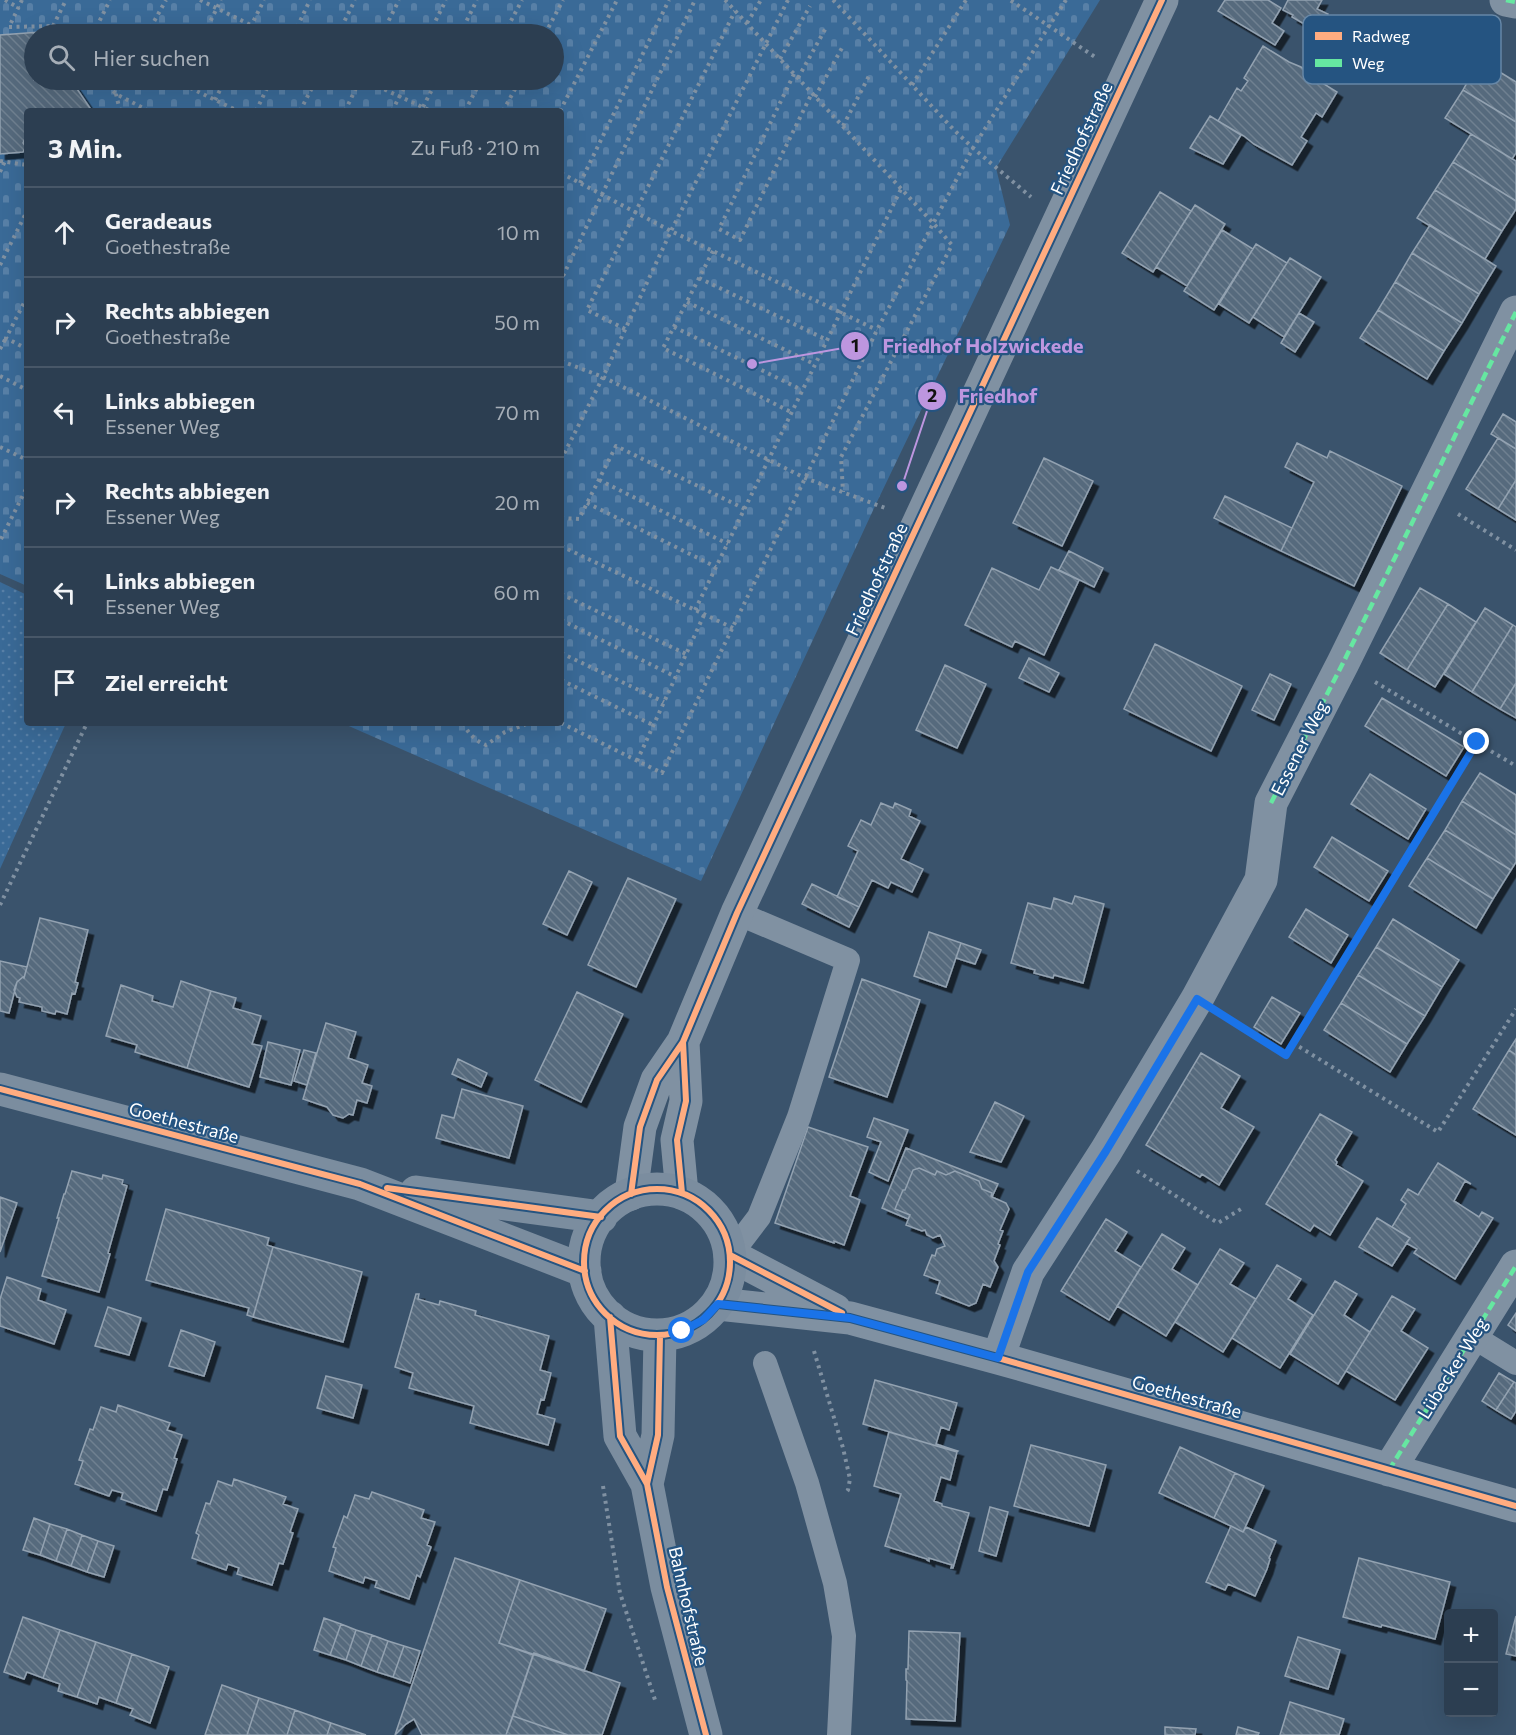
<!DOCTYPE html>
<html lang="de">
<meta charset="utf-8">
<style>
:root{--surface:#2c3e51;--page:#344558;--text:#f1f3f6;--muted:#a6aeb7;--line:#485768}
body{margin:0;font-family:Commissioner,sans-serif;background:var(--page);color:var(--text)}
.controls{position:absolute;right:18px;bottom:18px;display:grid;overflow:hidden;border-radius:6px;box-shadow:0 6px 24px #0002}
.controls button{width:54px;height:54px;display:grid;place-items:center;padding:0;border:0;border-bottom:2px solid var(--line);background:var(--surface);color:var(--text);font:30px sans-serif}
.stop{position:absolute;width:18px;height:18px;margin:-14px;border:4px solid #1a73e8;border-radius:50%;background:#fff}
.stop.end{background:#1a73e8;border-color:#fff;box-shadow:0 2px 6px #0008}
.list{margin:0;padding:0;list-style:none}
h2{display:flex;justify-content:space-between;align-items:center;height:78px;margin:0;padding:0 24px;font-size:26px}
h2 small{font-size:20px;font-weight:400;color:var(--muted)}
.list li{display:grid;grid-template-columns:39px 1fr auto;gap:18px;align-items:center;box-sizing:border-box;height:90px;padding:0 24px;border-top:2px solid var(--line)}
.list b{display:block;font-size:22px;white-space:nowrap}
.list p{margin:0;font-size:20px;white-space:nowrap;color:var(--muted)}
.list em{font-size:20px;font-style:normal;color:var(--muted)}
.icon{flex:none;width:33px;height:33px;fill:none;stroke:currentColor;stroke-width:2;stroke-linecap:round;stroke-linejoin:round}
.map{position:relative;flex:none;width:1516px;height:1735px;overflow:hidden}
.search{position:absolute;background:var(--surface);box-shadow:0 6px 24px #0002;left:24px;top:24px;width:540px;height:66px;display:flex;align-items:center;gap:15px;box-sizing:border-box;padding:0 21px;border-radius:33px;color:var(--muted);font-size:22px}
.panel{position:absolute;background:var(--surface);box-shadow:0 6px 24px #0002;left:24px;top:108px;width:540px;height:618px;border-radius:6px}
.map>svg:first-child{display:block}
.grass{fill:url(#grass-dots)}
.cemetery{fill:url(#cemetery-stones);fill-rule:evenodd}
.building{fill:url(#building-back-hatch);stroke:#93a2b1;stroke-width:1.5;filter:url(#shadow)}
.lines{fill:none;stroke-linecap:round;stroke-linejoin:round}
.path{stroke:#8091a2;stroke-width:4;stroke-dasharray:3 4.5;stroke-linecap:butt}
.service{stroke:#8091a2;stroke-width:24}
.minor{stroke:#8091a2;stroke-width:33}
.secondary{stroke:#7b8d9f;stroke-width:33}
.quiet{stroke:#66e7a1;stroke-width:4.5;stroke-dasharray:9 4.5;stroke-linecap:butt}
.cycleway-casing{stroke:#255481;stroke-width:10}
.cycleway{stroke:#ffac80;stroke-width:6}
.route{stroke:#1a73e8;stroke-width:8}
.labels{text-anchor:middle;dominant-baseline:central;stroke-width:4.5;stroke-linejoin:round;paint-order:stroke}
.street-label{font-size:18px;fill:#fff;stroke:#255481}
.key{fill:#255481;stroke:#6687a7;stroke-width:1.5}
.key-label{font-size:16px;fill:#fff}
.leader{fill:none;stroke:#bd96df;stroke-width:2}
.callout-dot{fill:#bd96df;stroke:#255481;stroke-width:2}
.mark-label{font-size:18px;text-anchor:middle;font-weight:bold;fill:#111}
.callout-label{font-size:20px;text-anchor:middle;font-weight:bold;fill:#bd96df;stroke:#255481;stroke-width:4.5;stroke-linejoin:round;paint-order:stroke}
</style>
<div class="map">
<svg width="1516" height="1735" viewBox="0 0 1516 1735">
<defs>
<pattern id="grass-dots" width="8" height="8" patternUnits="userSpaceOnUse" patternTransform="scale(1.5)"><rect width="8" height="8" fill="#3a6a97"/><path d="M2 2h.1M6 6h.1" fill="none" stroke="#5880a7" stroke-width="1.8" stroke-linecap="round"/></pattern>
<pattern id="cemetery-stones" width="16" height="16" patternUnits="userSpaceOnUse" patternTransform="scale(1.5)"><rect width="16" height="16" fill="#3a6a97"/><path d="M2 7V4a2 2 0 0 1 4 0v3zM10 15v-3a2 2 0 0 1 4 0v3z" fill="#5880a7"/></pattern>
<pattern id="building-back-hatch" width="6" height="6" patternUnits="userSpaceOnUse" patternTransform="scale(1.5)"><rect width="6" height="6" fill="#566a7d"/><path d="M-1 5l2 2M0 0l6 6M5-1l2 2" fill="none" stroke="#6f8090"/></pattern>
<filter id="shadow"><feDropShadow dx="5.5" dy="5.5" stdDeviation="0" flood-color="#0009"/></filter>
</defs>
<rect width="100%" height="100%" fill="#3a536c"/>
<path class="grass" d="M0 582 27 595V723H66L0 869Z"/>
<path class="cemetery" d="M0 0H1100L996 168 1010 225 876 504 701 881 342 723H561V111H27V586L0 574ZM34 34H554V80H34Z"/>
<path class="building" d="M1225 0H1268L1281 8 1272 23 1284 31 1275 45 1218 11Z
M1288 0H1322L1317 9 1328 14 1318 32 1292 17 1293 15 1283 10Z
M54 31 56 34H34V80H71L92 111H27V134L23 143 26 147 23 152 0 154V35Z
M1263 46 1289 62 1301 67 1311 76 1337 92 1322 117 1316 113 1301 137 1307 141 1292 165 1254 144 1244 136 1218 121 1237 88 1241 91 1248 81 1244 78Z
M1480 60 1516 82V122L1463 90Z
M1463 90 1516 122V153L1512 159 1445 118Z
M1210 116 1241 135 1223 164 1190 148Z
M1471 134 1516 161V201L1453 162Z
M1453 162 1516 201V209L1502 231 1435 190Z
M1435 190 1502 231 1485 259 1417 218Z
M1160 192 1191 211 1153 272 1122 253Z
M1195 205 1225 224 1187 286 1156 267Z
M1430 225 1496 266 1479 294 1412 253Z
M1222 230 1253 249 1214 310 1184 291Z
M1256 244 1287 263 1249 323 1219 304Z
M1412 253 1479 294 1462 323 1395 282Z
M1290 258 1321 277 1284 337 1253 317Z
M1395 282 1462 323 1444 351 1378 310Z
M1378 310 1444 351 1427 379 1360 338Z
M1299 313 1314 322 1295 352 1281 343Z
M1503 414 1516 422V449L1491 434Z
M1498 438 1516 449V480L1498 509 1466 489Z
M1297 443 1327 458 1330 451 1402 486 1354 586 1281 551 1314 482 1285 467Z
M1044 458 1093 481 1062 546 1013 523Z
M1516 480V520L1498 509Z
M1225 496 1292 528 1281 551 1214 518Z
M1069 551 1103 568 1094 587 1059 570Z
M1051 567 1079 580 1044 655 1015 641 1012 647 965 625 992 568 1039 590Z
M1420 588 1448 604 1407 670 1380 653Z
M1448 604 1476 622 1435 687 1407 670Z
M1485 608 1513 625 1472 692 1444 674Z
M1513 625 1516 627V683L1500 709 1472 692Z
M1155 644 1242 686 1211 751 1124 709Z
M1029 658 1059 673 1049 692 1019 678Z
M945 665 986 684 957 748 916 730Z
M1270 674 1291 684 1274 720 1252 710Z
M1516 683V718L1500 709Z
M1382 698 1464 747 1446 776 1365 726Z
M1480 773 1516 795V835L1462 801Z
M1370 774 1426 809 1408 839 1351 804Z
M1462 801 1516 835V862L1511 870 1445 830Z
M881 803 893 808 895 803 911 810 909 816 920 821 901 859 923 869 912 892 891 882 888 888 872 880 859 907 837 897 858 851 848 846 861 820 871 825Z
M1445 830 1511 870 1493 899 1427 858Z
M1332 837 1388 871 1369 901 1314 867Z
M1427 858 1493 899 1476 928 1409 886Z
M569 871 592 882 567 935 543 924Z
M628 878 676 899 636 987 588 965Z
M812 884 859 907 849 927 802 904Z
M1075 896 1104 904 1083 983 1054 975 1053 978 1034 973 1035 970 1011 963 1028 903 1051 909 1054 898 1072 904Z
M1306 909 1348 935 1331 963 1289 937Z
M40 918 88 930 75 982 78 983 75 994 72 993 67 1014 56 1011 55 1014 42 1011V1007L19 1002 20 998 17 997 14 990 17 982 23 977 24 978Z
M1393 919 1459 960 1442 987 1376 947Z
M929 932 961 943 946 987 914 976Z
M961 943 981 950 975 964 956 958Z
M1376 947 1442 987 1425 1016 1358 975Z
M0 961 27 967 24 978 23 977 17 982 9 1013 0 1011Z
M1358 975 1425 1016 1407 1044 1341 1003Z
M862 979 920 1000 887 1097 829 1077Z
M181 981 211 991 187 1068 135 1052 137 1045 106 1036 121 985 153 996 152 1001 173 1007Z
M211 991 236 998 233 1008 261 1016 252 1044 262 1046 249 1087 187 1068Z
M577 992 623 1014 581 1102 535 1080Z
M1272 997 1300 1013 1281 1044 1254 1027Z
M1341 1003 1407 1044 1390 1072 1324 1030Z
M326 1023 356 1032 348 1058 368 1065 362 1083 372 1086 367 1103 357 1100 353 1115 349 1114 343 1118 333 1115 327 1107 303 1099Z
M1516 1039V1055L1509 1050Z
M268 1042 300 1050 291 1085 260 1077Z
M304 1050 316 1053 307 1085 294 1081Z
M1509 1050 1516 1055V1135L1473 1109Z
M1201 1053 1240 1076 1221 1108 1254 1127 1219 1185 1202 1174 1200 1177 1146 1145Z
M458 1059 487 1073 481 1087 452 1074Z
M462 1089 523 1106 509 1158 436 1138 442 1115 454 1118Z
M995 1102 1024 1116 1001 1162 970 1152Z
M1320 1114 1352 1132 1335 1160 1337 1162 1336 1165 1363 1181 1330 1235 1314 1225 1310 1231 1266 1204Z
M874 1118 908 1130 888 1181 869 1172 881 1142 867 1137Z
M808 1127 868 1147 850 1196 860 1200 844 1245 834 1241V1243L775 1223Z
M906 1148 998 1184 992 1197 991 1196 992 1193 982 1189 979 1181 955 1171 946 1175 937 1171 935 1175 919 1168 913 1170 905 1190H903L895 1209 910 1215 908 1219 882 1208Z
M1438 1163 1471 1184 1465 1181 1454 1201 1479 1217 1482 1212 1493 1218 1455 1279 1414 1253 1417 1249 1406 1243 1410 1238 1392 1227 1406 1204 1401 1200 1408 1189 1418 1195Z
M919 1168 935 1175 937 1171 946 1175 955 1171 979 1181 982 1189 992 1193 991 1196 992 1197 1006 1203 1009 1209 1000 1230 1003 1231 998 1244 1000 1245 994 1261 998 1267 990 1287 983 1284 976 1303 969 1306 936 1293 940 1281 924 1275 932 1255 935 1256 937 1249 945 1246 940 1235 933 1238 927 1235 925 1230 922 1231 906 1225 910 1215 895 1209 903 1190H905L913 1170Z
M72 1171 102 1179 103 1175 123 1180 122 1184 127 1186 108 1253 110 1254 99 1292 42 1276 59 1218H57L64 1194H65Z
M0 1197 17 1203 0 1252Z
M166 1209 269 1238 267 1245 273 1247 253 1317 247 1315 249 1308 146 1280Z
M1377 1218 1410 1238 1392 1266 1359 1247Z
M1106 1219 1127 1232 1115 1251 1141 1267 1109 1320 1061 1291Z
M1162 1234 1185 1248 1172 1269 1198 1285 1166 1336 1117 1306Z
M273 1247 362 1272 343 1342 253 1317Z
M1220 1249 1244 1263 1230 1284 1256 1299 1223 1352 1175 1322Z
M1277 1265 1301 1279 1288 1299 1313 1315 1280 1368 1232 1338Z
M7 1277 41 1289 38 1300 66 1310 54 1344 0 1326V1299Z
M1335 1281 1357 1294 1344 1315 1370 1332 1338 1384 1290 1354Z
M416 1294H419L418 1299 439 1305 440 1301 476 1311 475 1315 549 1336 540 1370 551 1373 544 1400 541 1399 537 1414 555 1419 548 1445 470 1423 474 1406 409 1388 413 1373 395 1367Z
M1392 1296 1415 1309 1401 1331 1428 1348 1395 1400 1346 1371Z
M108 1307 141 1318 129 1355 95 1346Z
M1516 1313V1331L1508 1325Z
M181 1330 215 1342 204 1376 169 1366Z
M1499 1373 1514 1382 1496 1410 1482 1401Z
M326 1376 362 1385 353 1418 317 1408Z
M875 1380 957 1403 949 1430 941 1427 936 1444 958 1451 957 1452 863 1424Z
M1514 1382 1516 1383V1411L1511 1419 1496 1410Z
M118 1405 170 1423 167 1430 182 1435 174 1458 177 1459 167 1490 163 1489 156 1511 121 1499 123 1493 112 1490 109 1496 75 1484 83 1461 79 1460 90 1429 93 1430 101 1407 116 1412Z
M889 1432 957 1452 950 1480 941 1477 934 1501 942 1504V1506L969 1513 953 1568H951L952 1565 929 1558V1561L927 1560V1559L885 1546 901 1494 874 1486Z
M1031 1445 1106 1465 1089 1526 1014 1506Z
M1180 1447 1235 1473 1214 1518 1159 1493Z
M1235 1473 1264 1486 1243 1532 1214 1518Z
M234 1479 286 1497 283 1504 298 1509 290 1532 293 1533 283 1564 279 1563 272 1585 237 1574 239 1568 228 1564 226 1570 192 1558 199 1535 196 1533 206 1503 210 1504 218 1481 232 1486Z
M372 1492 424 1510 421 1518 435 1522 427 1545 431 1547 420 1577 417 1575 409 1599 375 1587 377 1581 365 1577 363 1583 329 1571 336 1548 333 1547 344 1516 347 1518 355 1495 369 1499Z
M990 1507 1008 1512 996 1556 979 1551Z
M34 1518 50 1524 40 1555 23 1550Z
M50 1524 67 1529 56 1561 40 1555Z
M1231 1526 1243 1532 1246 1527 1276 1541 1269 1558 1270 1559 1267 1569 1255 1596 1228 1584 1225 1590 1206 1582Z
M67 1529 82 1535 71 1566 56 1561Z
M82 1535 98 1541 87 1572 71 1566Z
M98 1541 114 1546 104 1577 87 1572Z
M455 1558 520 1580 499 1643 533 1655 506 1735H422L414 1719 406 1724 395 1735Z
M1359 1558 1450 1582 1435 1639 1382 1625 1381 1627 1343 1617Z
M520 1580 606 1609 584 1671 499 1643Z
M1516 1616V1656L1506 1654Z
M23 1617 60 1630 43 1678 27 1672 24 1679 4 1672Z
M324 1618 341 1624 330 1655 314 1650Z
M341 1624 356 1630 346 1660 330 1655Z
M60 1630 96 1642 77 1697 58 1691 60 1684 43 1678Z
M356 1630 372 1635 361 1666 346 1660Z
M909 1631 960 1633 955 1721 906 1719 907 1681 906 1680V1669H908Z
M372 1635 388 1641 377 1672 361 1666Z
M1298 1637 1340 1650 1328 1689 1285 1676Z
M388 1641 404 1646 393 1677 377 1672Z
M96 1642 132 1654 116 1703 99 1697 97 1704 77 1697Z
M404 1646 420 1651 410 1683 393 1677Z
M534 1653 620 1683 602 1735H568L513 1716Z
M132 1654 169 1667 150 1723 130 1715 133 1709 116 1703Z
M222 1685 259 1698 247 1735H205Z
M259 1698 295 1710 287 1735H247Z
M1290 1702 1344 1719 1339 1735H1280Z
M295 1710 331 1723 327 1735H287Z
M513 1716 568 1735H506Z
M331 1723 366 1735H327Z
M1165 1727 1196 1729 1195 1735H1165Z
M1238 1727 1259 1733 1258 1735H1236Z"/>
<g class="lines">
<path class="path" d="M5 0 19 8
M22 0 9 27 53 26 61 34
M200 0 269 34
M725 0 934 224 952 245 841 457 843 492
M833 0 954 130 973 148 1031 197
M1066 0 1049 26 1095 57
M747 23 761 0
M53 26 66 0
M93 34 110 0
M147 34 166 0
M204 34 221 0
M247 34 264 0
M294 34 310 0
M338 34 355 0
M382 34 399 0
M429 34 446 0
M460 34 477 0
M504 34 522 0
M545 34 563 0
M780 59 810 6
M794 74 719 229 740 240 812 93
M798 78 827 26
M103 80 116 94 149 111
M182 80 180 83 238 111
M364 80 431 111
M912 85 966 0
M815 97 843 46
M215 100 225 80
M423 107 437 80
M120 111 116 94 123 80
M256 111 271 80
M300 111 316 80
M345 111 360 80
M392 111 408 80
M465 111 481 80
M503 111 520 80
M560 111 617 0
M843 126 870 74
M0 161 27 165
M0 172 5 161
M561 173 671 231 877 330
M580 183 669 0
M713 251 663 348 791 412
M0 265 27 211
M563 276 695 0
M699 278 827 340
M27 297 6 338 27 349
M687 302 814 364
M674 327 802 390
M625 329 587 310 735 11
M0 349 6 338
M561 361 603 377 805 478 885 508
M0 376 27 390
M0 447 27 460
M561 460 603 377 671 231 788 0
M599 480 728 544
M587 503 716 567
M1458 514 1516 550
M561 518 579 519 616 446 745 509
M1 539 27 487
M561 546 733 628
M561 594 686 654
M695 610 901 189
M561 620 676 677
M561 653 664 702
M561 680 653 725
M1375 682 1516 766
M464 723C466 732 477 742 486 745L505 732 529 723
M561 723 662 773 877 330 973 148 1049 26 1010 0
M637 761 704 615
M0 905 87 723
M1228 1018 1286 1055 1293 1043 1438 1132 1516 1009
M1293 1043 1477 742
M1137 1171 1218 1223 1241 1209
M814 1351 843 1448 850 1479 848 1490 845 1494
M603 1486 620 1593 656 1703"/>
<path class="service" d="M730 1255 759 1217 799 1117 848 960 737 913
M1472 1336 1516 1363
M765 1363 807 1483 835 1583 844 1636 839 1735"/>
<path class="minor" d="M1506 0 1516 2
M682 1193 677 1140 686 1101 683 1042
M631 1194 640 1127 657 1080 683 1042 737 913 1162 0
M730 1255 835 1310
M718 1304 850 1318 998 1358 1516 1506
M998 1358 1028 1272 1106 1151 1197 999 1261 880 1271 803 1343 663 1516 312
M1389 1470 1516 1266"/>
<path class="secondary" d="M0 1089 360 1184 585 1271
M584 1262a73 73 0 1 1 146 0a73 73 0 1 1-146 0Z
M416 1192 601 1217
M610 1317 620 1436 647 1484 667 1587 706 1735
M647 1484 658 1435 660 1336"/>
<path class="quiet" d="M1506 0 1516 2
M1271 803 1343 663 1516 312
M1389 1470 1516 1266"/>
<defs>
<path id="cycleway" d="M0 1089 360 1184 585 1271
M387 1188 601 1217
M584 1262a73 73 0 1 1 146 0a73 73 0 1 1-146 0Z
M682 1193 677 1140 686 1101 683 1042
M631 1194 640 1127 657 1080 683 1042 737 913 1162 0
M730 1255 842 1313
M718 1304 850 1318 998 1358 1516 1506
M610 1317 620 1436 647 1484 667 1587 706 1735
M647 1484 658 1435 660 1336"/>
</defs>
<use href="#cycleway" class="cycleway-casing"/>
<use href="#cycleway" class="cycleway"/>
</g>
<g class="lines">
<path class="route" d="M682 1331 703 1320 718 1304 850 1318 998 1358 1028 1272 1106 1151 1197 999 1286 1055 1477 742"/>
</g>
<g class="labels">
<g class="street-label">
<text transform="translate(1081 138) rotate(-65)">Friedhofstraße</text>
<text transform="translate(876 579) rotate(-65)">Friedhofstraße</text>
<text transform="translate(1299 748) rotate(-63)">Essener Weg</text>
<text transform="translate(184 1122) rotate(15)">Goethestraße</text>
<text transform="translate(1452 1368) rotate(-58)">Lübecker Weg</text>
<text transform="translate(1187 1396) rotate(16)">Goethestraße</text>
<text transform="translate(689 1606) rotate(77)">Bahnhofstraße</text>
</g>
</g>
<rect x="1303" y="15" width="198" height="69" rx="9" class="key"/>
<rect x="1315" y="32" width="27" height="8" fill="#ffac80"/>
<rect x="1315" y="59" width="27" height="8" fill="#66e7a1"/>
<g class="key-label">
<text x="1352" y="42">Radweg</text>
<text x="1352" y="69">Weg</text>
</g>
<path class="leader" d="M752 364L855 346M902 486L932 396"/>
<g class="callout-dot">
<circle cx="752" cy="364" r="6"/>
<circle cx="902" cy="486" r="6"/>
<circle cx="855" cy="346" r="15"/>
<circle cx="932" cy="396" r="15"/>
</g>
<g class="mark-label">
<text x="855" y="352">1</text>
<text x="932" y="402">2</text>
</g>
<g class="callout-label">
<text x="983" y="353">Friedhof Holzwickede</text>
<text x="998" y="403">Friedhof</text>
</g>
</svg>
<div class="controls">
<button>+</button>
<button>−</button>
</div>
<div class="stop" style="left:682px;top:1331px"></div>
<div class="stop end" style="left:1477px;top:742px"></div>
<div class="search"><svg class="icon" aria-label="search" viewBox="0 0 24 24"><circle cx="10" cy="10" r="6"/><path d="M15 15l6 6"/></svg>Hier suchen</div>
<section class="panel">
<h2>3 Min.<small>Zu Fuß · 210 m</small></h2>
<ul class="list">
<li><svg class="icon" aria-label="ahead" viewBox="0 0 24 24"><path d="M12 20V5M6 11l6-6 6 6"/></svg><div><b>Geradeaus</b><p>Goethestraße</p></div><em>10 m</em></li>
<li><svg class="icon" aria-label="right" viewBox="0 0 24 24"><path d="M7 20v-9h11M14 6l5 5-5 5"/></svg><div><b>Rechts abbiegen</b><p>Goethestraße</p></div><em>50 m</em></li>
<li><svg class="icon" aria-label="left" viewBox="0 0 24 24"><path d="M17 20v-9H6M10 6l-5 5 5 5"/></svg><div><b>Links abbiegen</b><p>Essener Weg</p></div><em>70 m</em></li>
<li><svg class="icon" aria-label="right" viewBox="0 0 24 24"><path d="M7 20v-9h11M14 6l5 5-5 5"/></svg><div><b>Rechts abbiegen</b><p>Essener Weg</p></div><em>20 m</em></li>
<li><svg class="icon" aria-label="left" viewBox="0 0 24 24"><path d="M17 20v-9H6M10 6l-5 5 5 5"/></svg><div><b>Links abbiegen</b><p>Essener Weg</p></div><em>60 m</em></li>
<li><svg class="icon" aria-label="arrive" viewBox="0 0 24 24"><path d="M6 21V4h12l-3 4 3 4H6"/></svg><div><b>Ziel erreicht</b></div></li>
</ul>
</section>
</div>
